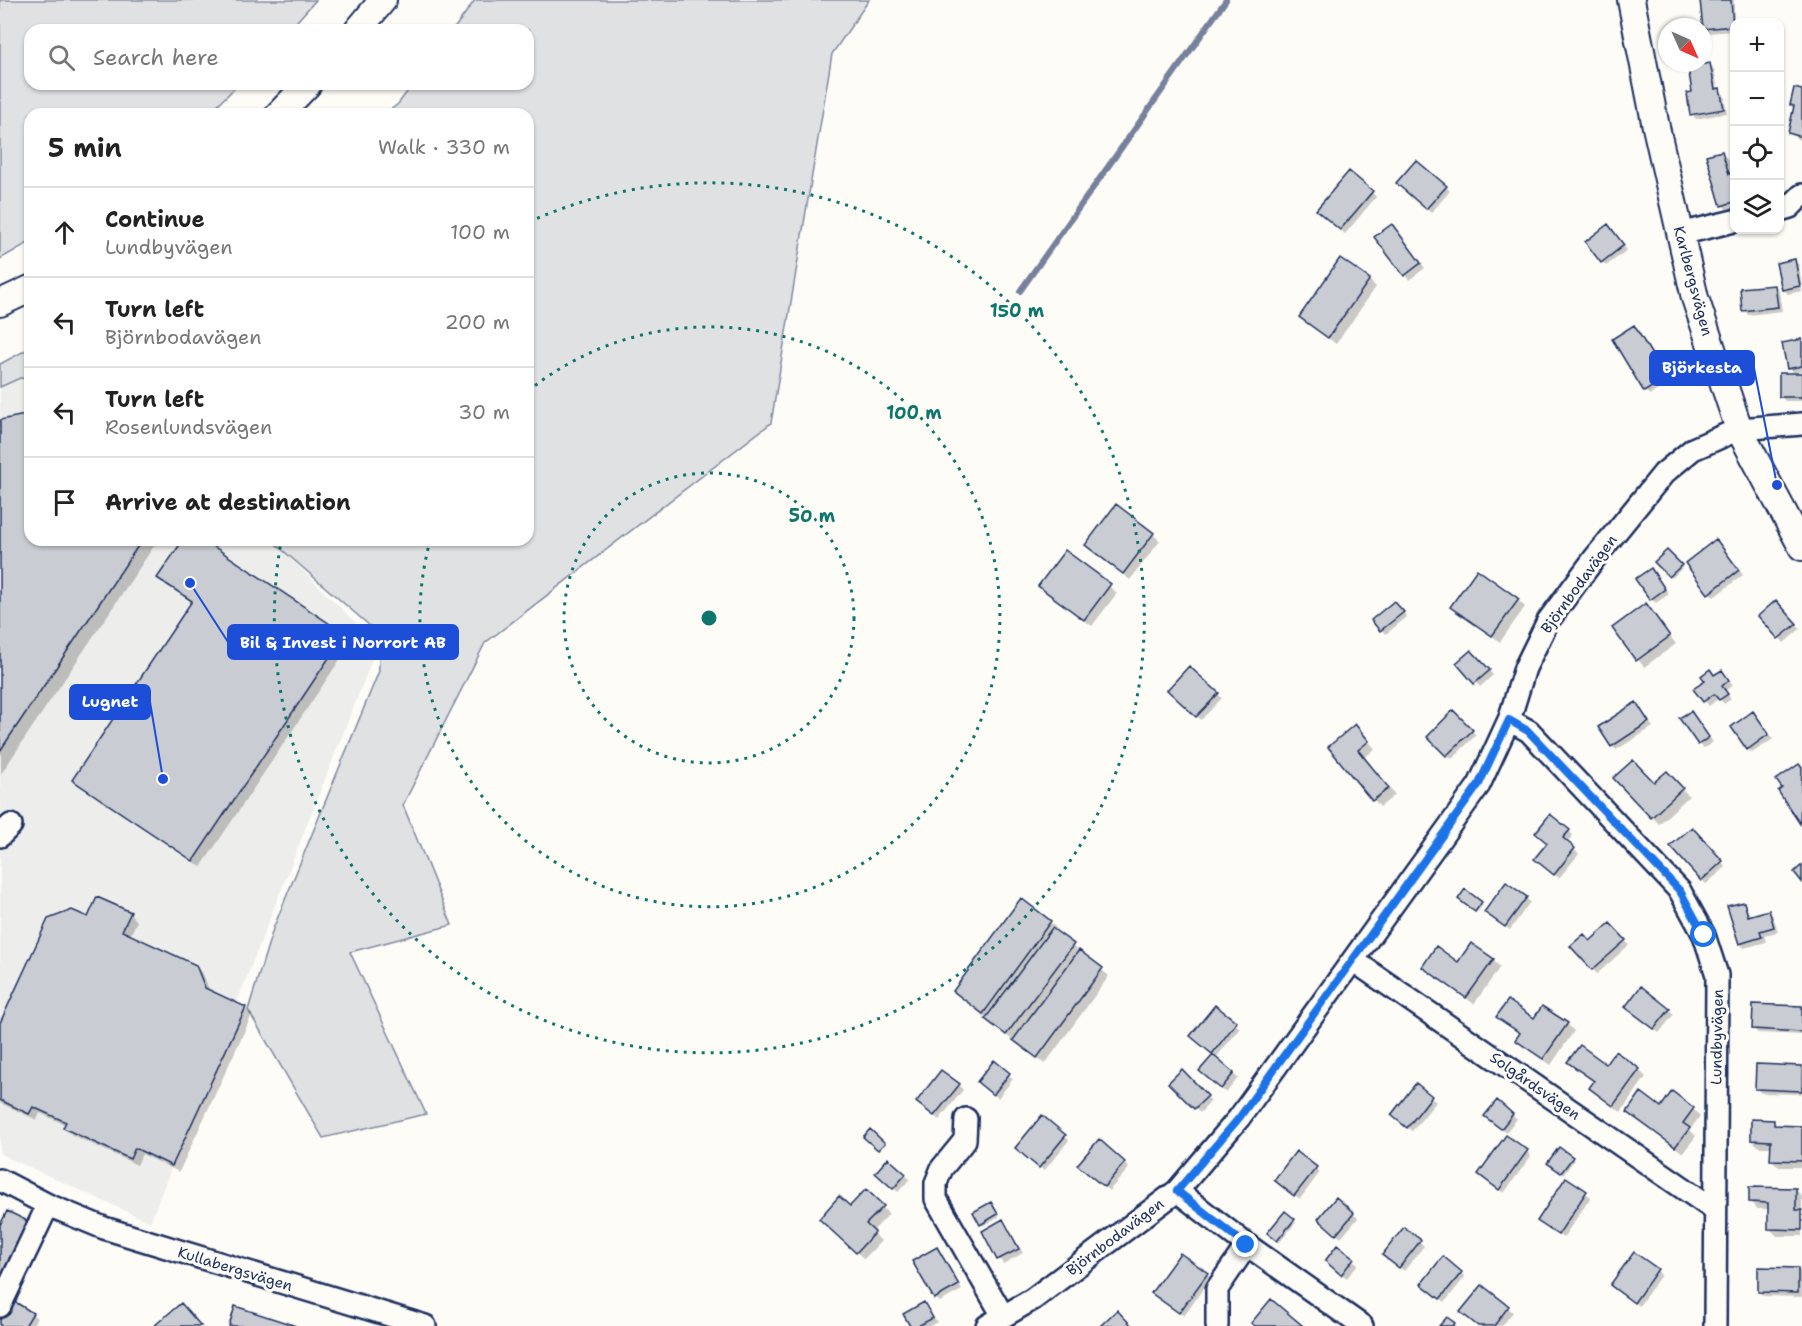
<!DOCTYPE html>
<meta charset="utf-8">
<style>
:root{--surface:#fff;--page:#f2f2f2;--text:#222;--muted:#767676;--line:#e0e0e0}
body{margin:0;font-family:"Shantell Sans",sans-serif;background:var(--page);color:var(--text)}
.controls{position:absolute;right:18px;top:18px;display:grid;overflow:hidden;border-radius:12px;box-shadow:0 2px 4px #0004}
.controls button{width:54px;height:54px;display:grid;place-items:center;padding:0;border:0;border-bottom:2px solid var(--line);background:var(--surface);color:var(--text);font:30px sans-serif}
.compass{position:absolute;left:1658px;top:18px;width:54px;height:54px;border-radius:50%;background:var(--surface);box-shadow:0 2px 4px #0004;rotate:135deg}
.stop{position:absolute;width:18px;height:18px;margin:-14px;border:4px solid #1a73e8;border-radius:50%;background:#fff}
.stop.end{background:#1a73e8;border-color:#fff;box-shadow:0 2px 6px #0008}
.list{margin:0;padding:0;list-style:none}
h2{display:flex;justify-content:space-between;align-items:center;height:78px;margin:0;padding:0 24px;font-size:26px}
h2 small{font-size:20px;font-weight:400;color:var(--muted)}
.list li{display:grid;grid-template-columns:39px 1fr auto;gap:18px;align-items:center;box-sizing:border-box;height:90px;padding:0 24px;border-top:2px solid var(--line)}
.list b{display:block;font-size:22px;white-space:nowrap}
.list p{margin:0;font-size:20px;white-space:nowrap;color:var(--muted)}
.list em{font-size:20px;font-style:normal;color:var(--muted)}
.icon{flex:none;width:33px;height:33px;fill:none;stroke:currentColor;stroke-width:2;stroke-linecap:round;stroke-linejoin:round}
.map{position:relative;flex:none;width:1802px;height:1326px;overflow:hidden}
.search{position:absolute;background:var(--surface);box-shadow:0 2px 4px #0004;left:24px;top:24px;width:510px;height:66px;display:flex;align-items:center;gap:15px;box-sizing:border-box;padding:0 21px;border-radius:18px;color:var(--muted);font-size:22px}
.panel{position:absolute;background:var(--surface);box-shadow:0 2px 4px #0004;left:24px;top:108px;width:510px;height:438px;border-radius:18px}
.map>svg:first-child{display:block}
.built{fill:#edeeec}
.green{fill:#e0e1e3;stroke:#7e88a0;stroke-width:1.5}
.shadow{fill:#0003}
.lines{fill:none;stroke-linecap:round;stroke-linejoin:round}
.stream{stroke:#76819c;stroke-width:6}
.building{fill:#c9ccd3;stroke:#1b2f5e;stroke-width:1.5}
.minor-casing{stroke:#1b2f5e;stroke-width:26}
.tertiary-casing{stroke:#1b2f5e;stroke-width:30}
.minor{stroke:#fdfcf7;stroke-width:21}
.tertiary{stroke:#fdfcf7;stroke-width:26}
.route{stroke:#1a73e8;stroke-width:8}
.ring{fill:none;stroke:#0f766e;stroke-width:3;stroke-dasharray:3 6}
.labels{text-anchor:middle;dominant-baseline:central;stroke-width:6;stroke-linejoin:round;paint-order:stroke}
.street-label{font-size:15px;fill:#1b2f5e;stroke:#fdfcf7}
.centre{fill:#0f766e;stroke:#fdfcf7;stroke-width:3}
.ring-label{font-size:18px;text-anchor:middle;font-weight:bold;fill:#0f766e;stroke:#fdfcf7;stroke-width:6;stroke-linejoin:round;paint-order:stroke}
.leader{fill:none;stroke:#1d4ed8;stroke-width:2}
.callout-dot{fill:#1d4ed8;stroke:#fdfcf7;stroke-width:2}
.callout{fill:#1d4ed8;stroke:#1d4ed8;stroke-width:2}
.callout-label{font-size:16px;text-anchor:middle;font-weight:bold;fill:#fff}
</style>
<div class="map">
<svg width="1802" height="1326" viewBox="0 0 1802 1326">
<rect width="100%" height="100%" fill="#fdfcf7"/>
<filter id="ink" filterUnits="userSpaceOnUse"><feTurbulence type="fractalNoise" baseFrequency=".0167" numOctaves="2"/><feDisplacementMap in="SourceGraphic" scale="12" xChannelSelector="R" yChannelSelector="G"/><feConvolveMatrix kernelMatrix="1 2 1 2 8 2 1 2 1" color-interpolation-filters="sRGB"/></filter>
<g filter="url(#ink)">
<path class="built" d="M30 362V540H272L378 645 150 1222 0 1154V369Z"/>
<path class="green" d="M0 0H316L289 30H30V84H239L208 114H30V242L0 259Z
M475 0H869L832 54 771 423 485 643 403 805 452 925 350 952 426 1114 323 1138 248 1010 273 929 379 671 378 633 271 540H528V114H385L398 104 413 84H528V30H453Z
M30 348V379L20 378 0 387V364Z"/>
<path class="shadow" d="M1701 0H1734V31L1708 33 1703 28Z
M1710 64 1714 69 1718 90 1724 94 1727 113 1696 119 1692 114 1694 93Z
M1802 92V142L1789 133 1795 109 1791 105Z
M1721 153 1729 160 1734 174V211L1730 212 1722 205Z
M1446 187 1450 191 1431 213 1402 188Z
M1372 192 1376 197 1345 234 1322 214Z
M1396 230 1425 268 1409 280 1376 237Z
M1612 231 1627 250 1606 266 1602 262Z
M1794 260 1799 265 1802 291 1788 294 1784 290 1778 264Z
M1369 280 1376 287 1336 344 1301 317Z
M1775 286 1779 291 1782 311 1748 315 1744 310Z
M1634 327 1669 383 1650 395 1645 391Z
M1802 341V371L1793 372 1789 368Z
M1802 375V401H1785L1780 396Z
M30 416V540H158L1 774 0 421Z
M1153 534 1160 541 1130 580 1087 545Z
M185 540H201L351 643 201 867 74 780 193 603 159 577Z
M1721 545 1743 575 1714 597 1709 593Z
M1066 552 1117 593 1092 626 1047 593Z
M1667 552 1682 568 1672 578 1656 562Z
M1655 575 1669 594 1656 603 1651 599Z
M1518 600 1525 607 1500 642 1452 606Z
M1646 605 1676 644 1644 667 1614 629Z
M1399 607 1407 617 1386 634 1381 630Z
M1781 607 1800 629 1784 643 1761 616Z
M1471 652 1493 675 1480 687 1458 663Z
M1189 668 1222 698 1201 720 1169 690Z
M1715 676H1726L1733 685 1725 691 1731 699 1724 704 1719 698 1709 706 1696 689Z
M1636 704 1653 727 1616 750 1612 746Z
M1453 712 1476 735 1452 759 1429 737Z
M1695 717 1713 742 1704 748 1699 744Z
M1757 718 1773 739 1752 753 1748 749Z
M1362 733 1375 749 1364 758 1395 795 1380 807 1330 747Z
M1799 766 1802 769V823L1780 791Z
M1667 773 1689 796 1659 824 1615 778 1654 784Z
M1569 831 1573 835 1567 843 1579 854 1559 878 1540 863Z
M1696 833 1726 867 1706 884 1702 880Z
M1526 898 1530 902 1510 930 1491 916Z
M1022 901 1050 922 1057 929 1055 932 1109 976 1045 1064 994 1026 955 991Z
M1461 901 1481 903 1483 905 1477 912Z
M1744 903 1751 917 1769 911 1773 916 1778 932 1764 935 1766 942 1744 948 1740 943Z
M130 913 137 921 130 936 195 966 203 974 210 992 245 1008 252 1015 179 1172 142 1154 137 1165 72 1135 65 1128 66 1125 40 1113 37 1120 0 1103V1027L88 919Z
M1615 929 1629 945 1597 974 1572 946 1590 943Z
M1493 960 1500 967 1474 1004 1424 967Z
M1216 1007 1240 1028 1215 1059 1238 1078 1226 1093 1201 1071 1214 1055 1196 1041Z
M1802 1008V1035L1758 1033 1753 1029Z
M1669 1010 1674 1014 1659 1033 1632 1011Z
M1498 1017 1567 1024 1574 1031 1551 1065 1524 1047 1517 1040 1521 1035Z
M1569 1062 1639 1070 1646 1077 1621 1112 1598 1095 1591 1088 1595 1083Z
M994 1063 1013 1079 998 1098 983 1086Z
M1802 1068V1094L1761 1093 1756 1088Z
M1182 1071 1211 1101 1200 1113 1170 1083Z
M959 1085 963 1090 939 1120 922 1106Z
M1416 1085 1436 1102 1412 1131 1397 1119Z
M1661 1109H1693L1700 1116 1690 1130 1696 1136 1683 1153 1629 1112Z
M1512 1115 1517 1119 1506 1132 1490 1120Z
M1773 1121 1779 1127H1802V1167H1779L1772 1160V1147H1759L1752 1140Z
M1065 1136 1069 1140 1044 1171 1021 1152Z
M1099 1141 1129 1168 1109 1191 1084 1169Z
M1560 1149 1574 1160 1564 1174 1551 1164Z
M1527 1151 1531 1156 1504 1193 1484 1179Z
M888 1160 910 1179 898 1192 881 1177Z
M1316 1168 1320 1172 1300 1199 1280 1184Z
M1567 1180 1591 1197 1563 1238 1544 1225Z
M1795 1189 1802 1196V1236H1777L1770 1229V1209H1757L1750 1202Z
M866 1192 889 1214 872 1232 881 1241 864 1259 828 1226 850 1209Z
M1336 1199 1358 1218 1341 1238 1324 1223Z
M992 1206 999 1217 983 1226 982 1224Z
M1285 1213 1296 1222 1280 1242 1269 1233Z
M1003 1221 1023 1253 1003 1264 984 1231Z
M1420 1242 1424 1246 1404 1271 1389 1259Z
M1338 1247 1358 1264 1347 1278 1331 1266Z
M936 1249 962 1290 940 1302 935 1298Z
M1798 1269 1802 1273V1297L1764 1296 1759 1292Z
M1657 1270 1661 1275 1639 1306 1616 1290Z
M1461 1273 1465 1277 1445 1302 1427 1288Z
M1207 1274 1211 1278 1184 1316 1158 1298Z
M1482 1287 1513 1312 1502 1326H1479Z
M924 1304 937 1322 930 1326H912Z
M32 1314 37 1318 32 1326H0V1323Z"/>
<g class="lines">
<path class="stream" d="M1020 291 1226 0"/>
</g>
<path class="building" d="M1700 0H1731L1733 26 1703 29Z
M1710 63 1715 89 1720 88 1724 109 1690 115 1687 93 1692 92 1688 67Z
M1794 88 1802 90V137L1788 133 1794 106 1790 105Z
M1722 151 1729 174 1734 172V202L1721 206 1706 155Z
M1416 160 1447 186 1426 209 1396 183Z
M1349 171 1373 191 1340 230 1316 210Z
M1392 224 1421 263 1404 276 1374 237Z
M1608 224 1624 245 1601 263 1585 242Z
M1340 258 1370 279 1328 338 1299 317Z
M1795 259 1800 286 1782 290 1776 263Z
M1775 285 1778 307 1742 311 1740 288Z
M1634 325 1666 378 1644 392 1612 339Z
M1802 339V366L1787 369 1782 343Z
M1779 373H1802V397H1779Z
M30 414V540H142L0 751V420Z
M1116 504 1154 533 1123 574 1085 545Z
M1716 539 1739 570 1708 594 1685 563Z
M183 540H204L345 634 193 861 72 780 192 601 157 578Z
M1065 550 1111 584 1084 620 1038 586Z
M1667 550 1682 565 1669 577 1654 562Z
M1651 568 1665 589 1650 600 1635 579Z
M1477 569 1519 599 1492 636 1450 607Z
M1776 600 1797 624 1778 639 1758 616Z
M1394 601 1404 612 1380 631 1371 620Z
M1646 603 1670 636 1636 661 1612 628Z
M1471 650 1490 670 1474 684 1456 663Z
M1189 666 1219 693 1196 717 1167 690Z
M1710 669 1714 675 1722 670 1729 680 1722 686 1728 694 1719 700 1714 694 1703 702 1693 689 1705 681 1701 676Z
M1636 702 1649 722 1611 747 1598 727Z
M1453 710 1473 730 1446 756 1427 737Z
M1691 711 1709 737 1698 745 1679 718Z
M1753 711 1769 734 1747 750 1731 727Z
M1355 724 1369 741 1358 750 1389 788 1372 801 1328 747Z
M1633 760 1654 782 1667 771 1683 788 1651 818 1613 778Z
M1799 764 1802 768 1800 824 1778 791 1782 788 1776 780Z
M1550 814 1570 830 1563 838 1575 848 1554 875 1534 859 1547 843 1535 833Z
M1692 827 1723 861 1701 881 1670 846Z
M1802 865V882L1794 872Z
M1506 882 1527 897 1505 927 1484 912Z
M1465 889 1482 902 1475 912 1458 899Z
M97 897 131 912 122 931 196 965 205 988 246 1007 172 1166 135 1148 130 1159 63 1128 66 1122 33 1107 29 1114 0 1100V1023L48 919 72 910 88 917Z
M1021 898 1051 921 983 1014 953 991Z
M1744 902 1748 916 1769 910 1774 927 1760 931 1762 937 1739 944 1727 906Z
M1610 923 1626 940 1592 970 1570 946 1584 934 1590 941Z
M1052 928 1074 944 1006 1035 985 1019Z
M1471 943 1494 959 1466 998 1422 967 1436 946 1458 962Z
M1079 950 1103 968 1037 1058 1013 1040Z
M1641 986 1670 1009 1654 1029 1625 1007Z
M1508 1000 1534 1018 1542 1006 1568 1023 1543 1059 1515 1040 1520 1033 1496 1017Z
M1753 1004 1802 1006V1032L1752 1029Z
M1215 1005 1237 1022 1212 1054 1190 1036Z
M1580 1045 1606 1064 1615 1051 1640 1069 1613 1106 1589 1088 1594 1081 1567 1062Z
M1213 1055 1234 1073 1221 1089 1199 1071Z
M994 1060 1010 1073 993 1095 977 1082Z
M1756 1064 1802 1066V1091L1755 1089Z
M1182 1069 1208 1096 1194 1109 1168 1083Z
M941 1070 960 1084 934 1116 916 1102Z
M1416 1083 1432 1096 1407 1128 1391 1115Z
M1672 1091 1694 1108 1683 1123 1690 1128 1675 1147 1627 1112 1641 1092 1661 1107Z
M1497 1100 1513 1114 1501 1129 1484 1116Z
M1042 1115 1066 1135 1039 1168 1015 1148Z
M1751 1119 1774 1120V1125L1802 1126V1161L1770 1160 1771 1141 1751 1140Z
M870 1129 885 1143 878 1150 863 1137Z
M1506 1135 1528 1150 1499 1190 1478 1174Z
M1099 1139 1125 1162 1104 1187 1077 1165Z
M1559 1147 1573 1157 1561 1173 1547 1163Z
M1296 1151 1317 1167 1294 1196 1274 1180Z
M888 1158 906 1174 893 1189 875 1173Z
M1566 1177 1587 1191 1558 1235 1537 1221Z
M1749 1187 1796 1188V1210H1802V1230L1768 1229V1203L1749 1202Z
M866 1189 884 1206 866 1224 875 1232 856 1253 819 1219 839 1196 850 1206Z
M1336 1197 1354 1213 1336 1235 1318 1219Z
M991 1202 998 1214 980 1225 973 1212Z
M7 1211 30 1222 0 1285V1225Z
M1285 1211 1295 1219 1277 1241 1267 1233Z
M1003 1219 1019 1249 997 1260 982 1231Z
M1404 1227 1421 1240 1399 1268 1382 1255Z
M1337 1245 1354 1258 1341 1275 1325 1261Z
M937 1247 959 1285 934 1299 912 1261Z
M1634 1252 1658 1269 1634 1303 1610 1285Z
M1180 1253 1208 1273 1179 1313 1151 1293Z
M1443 1256 1462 1272 1440 1299 1421 1284Z
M1758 1267 1798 1268V1293L1758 1292Z
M1482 1285 1509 1306 1494 1326H1478L1460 1312Z
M1271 1299 1303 1326H1255L1251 1323Z
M12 1300 33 1313 25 1326H0V1320Z
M924 1302 933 1318 918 1326H910L903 1314Z
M181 1303 201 1326H154Z
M235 1306 296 1326H229Z
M1117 1310 1132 1326H1100Z
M1447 1317 1455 1323 1453 1326H1439Z"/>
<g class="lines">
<defs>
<path id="minor" d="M1780 210 1790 207 1802 195
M1680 234 1734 221
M1509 720 1529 731 1680 891 1704 935 1717 975 1715 1326
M0 836 11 825
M1354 961 1715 1210
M966 1119 965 1140 942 1168 936 1183V1199L1003 1316
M0 1180 48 1205 104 1228 425 1326
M1177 1191 1247 1245 1362 1326
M0 1306 48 1205
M987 1326 1033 1299 1177 1191 1239 1118 1479 785 1509 720 1525 668 1548 621 1594 559 1664 473 1693 449 1739 429 1802 424
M1217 1326V1289L1247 1245"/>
<path id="tertiary" d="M1631 0 1656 127 1695 298 1739 429 1802 547
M358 30 383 0
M279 114 308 84
M0 303 30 289"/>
</defs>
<use href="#minor" class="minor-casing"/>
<use href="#tertiary" class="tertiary-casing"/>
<use href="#minor" class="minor"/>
<use href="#tertiary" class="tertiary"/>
</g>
</g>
<g class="lines" filter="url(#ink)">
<path class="route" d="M1246 1245 1177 1191 1239 1118 1479 784 1509 720 1528 731 1680 891 1704 935"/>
</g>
<g class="ring">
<circle cx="709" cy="618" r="145"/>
<path d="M528 391A290 290 0 1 1 430 541"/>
<path d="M529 222A435 435 0 1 1 281 542"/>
</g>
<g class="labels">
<g class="street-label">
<text transform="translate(1693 281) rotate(75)">Karlbergsvägen</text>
<text transform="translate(1579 584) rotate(-54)">Björnbodavägen</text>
<text transform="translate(1717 1037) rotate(-89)">Lundbyvägen</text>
<text transform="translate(1535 1086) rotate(35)">Solgårdsvägen</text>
<text transform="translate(1115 1237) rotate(-37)">Björnbodavägen</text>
<text transform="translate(235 1269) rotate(17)">Kullabergsvägen</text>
</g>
</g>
<circle cx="709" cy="618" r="9" class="centre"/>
<g class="ring-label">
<text x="1017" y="317">150 m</text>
<text x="914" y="419">100 m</text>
<text x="812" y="522">50 m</text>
</g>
<path class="leader" d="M1777 485L1754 368M190 583L228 642M163 779L150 702"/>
<g class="callout-dot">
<circle cx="1777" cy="485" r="6"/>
<circle cx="190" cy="583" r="6"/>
<circle cx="163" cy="779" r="6"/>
</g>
<g class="callout">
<rect x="1650" y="351" width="104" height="34" rx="6"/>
<rect x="228" y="625" width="230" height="34" rx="6"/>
<rect x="70" y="685" width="80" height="34" rx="6"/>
</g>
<g class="callout-label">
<text x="1702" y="373">Björkesta</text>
<text x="343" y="648">Bil &amp; Invest i Norrort AB</text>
<text x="110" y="707">Lugnet</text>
</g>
</svg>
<div class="controls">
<button>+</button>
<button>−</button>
<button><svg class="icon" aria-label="locate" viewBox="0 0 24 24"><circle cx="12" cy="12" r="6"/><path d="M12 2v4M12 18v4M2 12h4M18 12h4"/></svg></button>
<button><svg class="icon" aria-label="layers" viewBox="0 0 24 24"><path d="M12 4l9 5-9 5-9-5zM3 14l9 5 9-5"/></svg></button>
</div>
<svg class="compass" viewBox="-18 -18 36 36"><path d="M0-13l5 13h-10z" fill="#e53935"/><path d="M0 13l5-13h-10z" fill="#767676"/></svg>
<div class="stop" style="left:1704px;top:935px"></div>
<div class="stop end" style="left:1246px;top:1245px"></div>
<div class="search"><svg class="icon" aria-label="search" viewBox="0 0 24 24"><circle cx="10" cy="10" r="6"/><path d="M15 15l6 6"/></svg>Search here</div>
<section class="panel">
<h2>5 min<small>Walk · 330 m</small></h2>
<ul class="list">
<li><svg class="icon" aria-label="ahead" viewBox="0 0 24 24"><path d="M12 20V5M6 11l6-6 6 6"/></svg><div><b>Continue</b><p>Lundbyvägen</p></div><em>100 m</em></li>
<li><svg class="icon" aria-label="left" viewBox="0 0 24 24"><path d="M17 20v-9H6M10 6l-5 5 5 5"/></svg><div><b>Turn left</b><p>Björnbodavägen</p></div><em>200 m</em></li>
<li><svg class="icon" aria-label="left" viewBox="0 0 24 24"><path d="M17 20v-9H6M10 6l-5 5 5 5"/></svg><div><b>Turn left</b><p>Rosenlundsvägen</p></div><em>30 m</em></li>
<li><svg class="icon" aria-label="arrive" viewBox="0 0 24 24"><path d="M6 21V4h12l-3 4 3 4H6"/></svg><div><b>Arrive at destination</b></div></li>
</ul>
</section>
</div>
